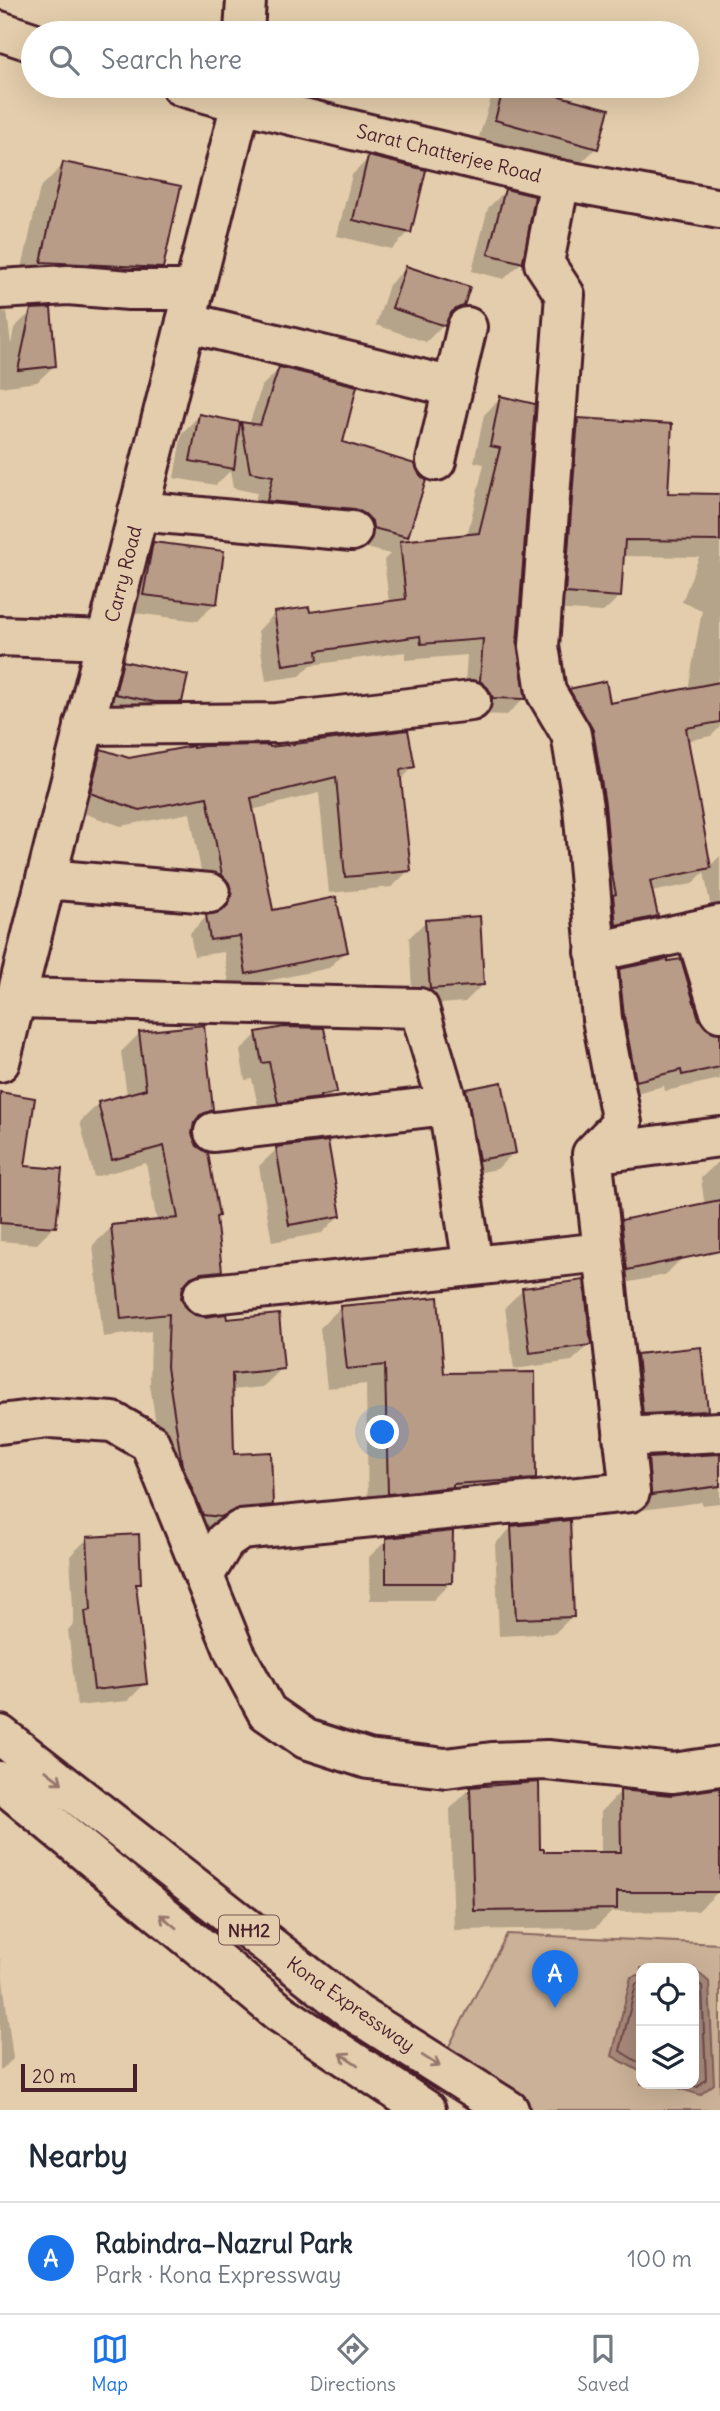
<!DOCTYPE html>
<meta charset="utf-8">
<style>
:root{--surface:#fff;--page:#f6f6f7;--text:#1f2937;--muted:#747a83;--line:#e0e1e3;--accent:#1a73e8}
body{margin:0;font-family:Delius,sans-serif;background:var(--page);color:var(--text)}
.controls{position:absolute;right:21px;bottom:21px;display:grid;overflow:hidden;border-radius:14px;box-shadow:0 7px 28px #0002}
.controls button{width:63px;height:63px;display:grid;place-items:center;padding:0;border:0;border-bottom:2px solid var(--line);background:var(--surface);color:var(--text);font:35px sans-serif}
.scale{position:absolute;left:21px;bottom:18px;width:116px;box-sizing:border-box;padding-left:7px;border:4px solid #4a1f2b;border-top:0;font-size:19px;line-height:24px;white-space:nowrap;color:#4a1f2b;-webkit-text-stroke:5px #e3cdac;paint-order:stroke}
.you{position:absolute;left:383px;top:1433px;width:24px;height:24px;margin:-18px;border:5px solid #fff;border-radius:50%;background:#1a73e8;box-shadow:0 0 0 10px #1a73e833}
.badge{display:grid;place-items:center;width:46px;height:46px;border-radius:50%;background:var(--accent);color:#fff;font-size:23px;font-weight:700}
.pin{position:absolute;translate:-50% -58px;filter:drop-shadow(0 2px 4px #0008)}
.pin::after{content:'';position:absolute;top:37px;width:24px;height:21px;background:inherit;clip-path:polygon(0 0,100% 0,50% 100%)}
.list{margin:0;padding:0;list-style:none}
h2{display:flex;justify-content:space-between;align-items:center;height:91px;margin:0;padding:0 28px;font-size:30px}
h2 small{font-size:23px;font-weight:400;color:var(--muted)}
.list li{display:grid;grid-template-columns:46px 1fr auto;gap:21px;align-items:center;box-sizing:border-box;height:112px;padding:0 28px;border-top:2px solid var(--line)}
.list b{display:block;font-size:26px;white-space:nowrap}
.list p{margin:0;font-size:23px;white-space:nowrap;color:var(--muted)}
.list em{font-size:23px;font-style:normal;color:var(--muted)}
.icon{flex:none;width:38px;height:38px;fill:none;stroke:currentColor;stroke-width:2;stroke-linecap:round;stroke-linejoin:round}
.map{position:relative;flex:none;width:720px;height:2110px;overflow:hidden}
.search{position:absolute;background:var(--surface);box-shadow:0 7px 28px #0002;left:21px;right:21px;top:21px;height:77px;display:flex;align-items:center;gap:18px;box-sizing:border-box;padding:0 24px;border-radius:38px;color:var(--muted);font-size:26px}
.sheet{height:203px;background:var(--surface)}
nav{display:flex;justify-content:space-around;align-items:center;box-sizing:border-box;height:98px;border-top:2px solid var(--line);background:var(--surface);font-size:19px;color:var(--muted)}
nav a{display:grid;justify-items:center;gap:4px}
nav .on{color:var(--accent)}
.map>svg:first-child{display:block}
.green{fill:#cab197;stroke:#8a6861;stroke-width:2;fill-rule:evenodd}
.water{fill:#a78979;stroke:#825f5a;stroke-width:2}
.shadow{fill:#0003}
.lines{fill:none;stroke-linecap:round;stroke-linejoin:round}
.shore{stroke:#6f494a;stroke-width:2}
.building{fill:#b89c88;stroke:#4a1f2b;stroke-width:2}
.street-casing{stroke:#4a1f2b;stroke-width:44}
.secondary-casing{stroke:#4a1f2b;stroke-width:44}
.highway-casing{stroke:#4a1f2b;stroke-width:44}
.street{stroke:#e3cdac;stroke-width:38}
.secondary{stroke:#e3cdac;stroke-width:38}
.highway{stroke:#e3cdac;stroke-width:38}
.oneway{stroke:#96766c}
.labels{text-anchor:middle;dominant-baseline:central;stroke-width:5;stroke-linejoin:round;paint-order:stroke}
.shield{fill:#e3cdac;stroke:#785352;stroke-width:2}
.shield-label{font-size:18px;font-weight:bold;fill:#4a1f2b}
.street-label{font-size:19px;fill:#4a1f2b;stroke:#e3cdac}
</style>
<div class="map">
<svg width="720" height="2110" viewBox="0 0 720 2110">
<rect width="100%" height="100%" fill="#e3cdac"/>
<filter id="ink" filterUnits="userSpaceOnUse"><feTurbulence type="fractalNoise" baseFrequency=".0143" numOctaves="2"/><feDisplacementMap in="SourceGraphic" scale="14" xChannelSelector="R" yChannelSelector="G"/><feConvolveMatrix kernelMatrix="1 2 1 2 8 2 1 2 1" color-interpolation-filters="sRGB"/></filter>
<g filter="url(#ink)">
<path class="green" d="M507 1934 720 1944V2110H516L482 2088 448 2048ZM641 1968H694V2084H641Z"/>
<path class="water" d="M694 1972H698L709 1982 714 2084 700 2095 666 2084H694Z
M641 1974V2072L612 2056 631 1977Z"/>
<path class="shadow" d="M495 86H548L546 95 596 148 579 165 479 137Z
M369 158 409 232 392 249 337 236 352 175Z
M64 164 162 267 138 291 18 286 40 188Z
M505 191 522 262 504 279 472 271 488 208Z
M406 268 463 305 426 342 376 325 389 285Z
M0 311 7 312 11 345 14 328 32 311 55 365 37 382 0 387Z
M279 369 341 443 406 536 399 543 467 536 484 464 474 462 484 415 501 398 515 644 524 698 507 715 476 714 464 698 467 655 405 660V652L311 665 300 676 266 681 258 631 274 614H309L389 603 384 560 390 554 250 518 257 493 233 488 230 471 216 485 174 478 182 433 199 416 238 428 242 424 249 425 262 386Z
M578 420 666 495 720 525V674L716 684H720V727L711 736 686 741 709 867 720 856V928L714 924 704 872 692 884 651 892 656 915 639 932 600 941 554 706 570 690 609 705 688 690 702 610 682 602 699 557 622 556 620 596 603 612 549 609 562 436Z
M154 544 215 603 198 621 127 612 137 561Z
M124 663 180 701 163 719 99 711 107 680Z
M102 751 129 760 413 767 400 781 409 870 392 887 329 893 319 793 252 810 271 912 346 951 329 968 230 989 224 952 194 956 190 933 207 916 215 915 216 912 213 900 205 892 190 813 121 826 74 810 85 768Z
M426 921 483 984 465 1002 413 1006 409 938Z
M620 971 697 1019 703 1029 720 1035V1079L665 1091 664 1086 619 1097 603 988Z
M139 1034 212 1109 193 1128 190 1134 214 1219 220 1270 201 1289 181 1291 180 1298 184 1310 194 1317 225 1321 282 1368 263 1387 231 1390 232 1456 272 1504 253 1523 219 1526 201 1535 165 1484 150 1385 151 1331 103 1337 93 1245 112 1227 157 1222 146 1163 94 1177 80 1122 99 1103 127 1096 121 1052Z
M257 1034 335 1091 318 1109 261 1119 252 1079 245 1080 240 1051Z
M467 1090 514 1152 497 1169 462 1176 450 1107Z
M0 1095 23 1167 54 1226 37 1244 0 1241Z
M277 1149 339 1216 322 1233 272 1242 259 1166Z
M720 1160V1213L706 1215 701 1178Z
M622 1222 682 1258 665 1275 610 1286 605 1239Z
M523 1290 590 1344 572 1361 514 1369 505 1307Z
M340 1308 443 1375 534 1479 514 1499 368 1513 366 1384 327 1388 320 1328Z
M637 1356 706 1410 689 1427 627 1430 620 1373Z
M720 1456V1503L702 1505V1502L634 1511 632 1476 649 1459Z
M512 1527 572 1616 555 1633 499 1636 495 1544Z
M87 1539 140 1583 134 1589 145 1683 128 1701 77 1706 68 1630 74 1624 70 1556Z
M387 1540 451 1582 433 1600H370L369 1557Z
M470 1789 543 1853 601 1854V1812L621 1791 719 1891 698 1911 612 1912 595 1928 454 1930 450 1809Z
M0 1957 13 2059 0 2071Z"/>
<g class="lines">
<path class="shore" d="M641 1981 636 1984 620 2051 641 2064
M694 1994 697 2074 694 2077
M685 2084 698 2087 706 2079 702 1986 694 1979"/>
</g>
<path class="building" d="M504 86H550L548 93 609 109 598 149 495 120Z
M368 156 426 170 411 233 353 220Z
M63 162 181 186 163 268 41 262Z
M505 189 535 196 523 263 488 254Z
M406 266 470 287 464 306 452 312 445 326 392 308Z
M51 308 56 366 18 370 31 309Z
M279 367 357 386 343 442 415 464 421 476 426 480 408 537 373 528 372 521 365 514 355 509 267 501 273 476 250 472 241 422 260 425Z
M500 396 535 404 517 644 526 699 493 698 488 688 480 681 483 639 421 644 420 636 317 651 318 660 283 665 274 612 309 607 310 612 406 599 400 541 479 533 500 448 490 446Z
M199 414 240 422 234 469 190 461Z
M578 418 672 424 668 493 720 494V541L625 540 621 597 565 593Z
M153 542 224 551 217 604 143 595Z
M123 661 188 675 182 702H155L115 694Z
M606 681 610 703 720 682V722L686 728 711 868 650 881 658 916 616 925 613 895 616 894 611 870 605 804 593 730 569 689Z
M408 730 415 767 400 770 411 871 345 877 336 777 251 798 273 910 336 897 348 952 246 974 240 936 210 940 206 915 220 912 228 905 232 894 229 883 222 875 207 797 139 810 90 793 101 749 129 758 193 746V748L204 746 269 745 270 747Z
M480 916 484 985 430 989 425 920Z
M668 959V961L681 959 699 1019 706 1028 720 1033V1067L682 1075 681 1070 636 1081 624 1016 619 969Z
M204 1025 213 1110 200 1115 194 1123 192 1134 197 1146 208 1153 219 1216 216 1217 222 1271 201 1273 191 1277 183 1286 181 1298 186 1308 195 1315 205 1317 226 1314 227 1319 279 1314 284 1369 232 1374 234 1454 271 1452 273 1505 239 1508 221 1517 203 1515 182 1465 167 1367 169 1314 121 1319 111 1225 178 1218 164 1146 112 1160 98 1102 146 1089 139 1032Z
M284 1027 324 1028 337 1092 320 1096V1098L278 1103 269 1062 262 1063 256 1032Z
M502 1082 516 1153 479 1160 466 1089Z
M0 1092 35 1098 25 1166 62 1169 56 1227 0 1223Z
M328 1141 341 1216 289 1225 276 1147Z
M720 1200V1251L627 1270 621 1220Z
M584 1280 591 1345 530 1353 522 1288Z
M438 1297 444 1373 535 1372 536 1479 453 1484V1487L388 1494 385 1365 347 1369 340 1306Z
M701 1347 708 1411 643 1414 637 1354Z
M720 1454V1486L651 1495 648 1458Z
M570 1520 574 1617 516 1619 511 1526Z
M453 1531 452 1583H386V1538Z
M139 1534 141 1584H136L147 1684 94 1690 85 1611 91 1610 87 1537Z
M539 1782 540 1849H544V1852H621L620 1790 671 1795 720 1788V1892H617V1909L474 1911 470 1787Z"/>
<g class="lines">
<defs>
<path id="street" d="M244 33 246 0
M560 180 544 263 565 295 539 646 546 692 571 734 583 807 602 1019 622 1123 592 1154
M0 289 68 285 129 290H194
M186 322 453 387 467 327
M436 461 453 387
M138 511 352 531
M0 636 106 640
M84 725 277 723 471 701
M46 879 210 893
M695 931 720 1012
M595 952 720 925
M16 998 419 1008 448 1105
M214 1132 448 1105 473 1266
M203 1295 603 1252
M0 1424 49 1418 113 1422 150 1443 235 1653 267 1712 306 1739 368 1759 446 1768 492 1762 547 1760 673 1773 720 1766
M623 1437 720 1432
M204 1576 225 1541 241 1530 630 1492 592 1154 720 1137"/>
<path id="secondary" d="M0 31 33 42
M181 86 241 103 560 180 720 209
M0 1062 241 103"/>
<path id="highway" d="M0 1735 357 2014 509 2110
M0 1781 280 2013 426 2110"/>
</defs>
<use href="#street" class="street-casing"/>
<use href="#secondary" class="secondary-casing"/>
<use href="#highway" class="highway-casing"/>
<use href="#street" class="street"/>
<use href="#secondary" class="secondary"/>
<use href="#highway" class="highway"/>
</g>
<defs><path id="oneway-shaft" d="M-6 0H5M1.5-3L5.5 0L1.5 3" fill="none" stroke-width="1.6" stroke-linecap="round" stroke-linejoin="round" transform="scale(1.75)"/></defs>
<g class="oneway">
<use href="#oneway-shaft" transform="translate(54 1777) rotate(38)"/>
<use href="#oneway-shaft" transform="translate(168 1921) rotate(-140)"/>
<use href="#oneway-shaft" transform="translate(349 2059) rotate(-146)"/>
<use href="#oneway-shaft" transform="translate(431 2061) rotate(32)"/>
</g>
</g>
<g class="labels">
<rect class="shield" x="219" y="1915.5" width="60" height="29" rx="5"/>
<g class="shield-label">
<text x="249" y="1930">NH12</text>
</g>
<g class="street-label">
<text transform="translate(449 153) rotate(14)">Sarat Chatterjee Road</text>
<text transform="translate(123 574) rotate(-76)">Carry Road</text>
<text transform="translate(351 2004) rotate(35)">Kona Expressway</text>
</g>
</g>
</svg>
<div class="controls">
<button><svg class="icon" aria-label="locate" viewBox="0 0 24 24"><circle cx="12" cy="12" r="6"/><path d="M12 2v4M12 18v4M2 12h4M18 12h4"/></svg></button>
<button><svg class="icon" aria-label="layers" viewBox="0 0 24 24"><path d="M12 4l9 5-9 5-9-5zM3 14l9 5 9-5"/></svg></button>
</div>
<div class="scale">20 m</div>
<div class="you"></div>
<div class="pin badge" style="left:555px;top:2008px">A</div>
<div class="search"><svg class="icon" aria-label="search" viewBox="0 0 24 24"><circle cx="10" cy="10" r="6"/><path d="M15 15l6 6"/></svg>Search here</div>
</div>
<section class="sheet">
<h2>Nearby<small></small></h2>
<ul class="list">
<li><span class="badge">A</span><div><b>Rabindra–Nazrul Park</b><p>Park · Kona Expressway</p></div><em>100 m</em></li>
</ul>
</section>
<nav>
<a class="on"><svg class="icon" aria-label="map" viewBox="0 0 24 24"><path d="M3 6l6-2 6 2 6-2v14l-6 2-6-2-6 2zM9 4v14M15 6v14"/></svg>Map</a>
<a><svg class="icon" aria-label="directions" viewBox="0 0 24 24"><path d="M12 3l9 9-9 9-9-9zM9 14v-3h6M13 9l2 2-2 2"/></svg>Directions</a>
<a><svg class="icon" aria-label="saved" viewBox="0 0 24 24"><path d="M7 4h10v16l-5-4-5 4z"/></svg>Saved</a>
</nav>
